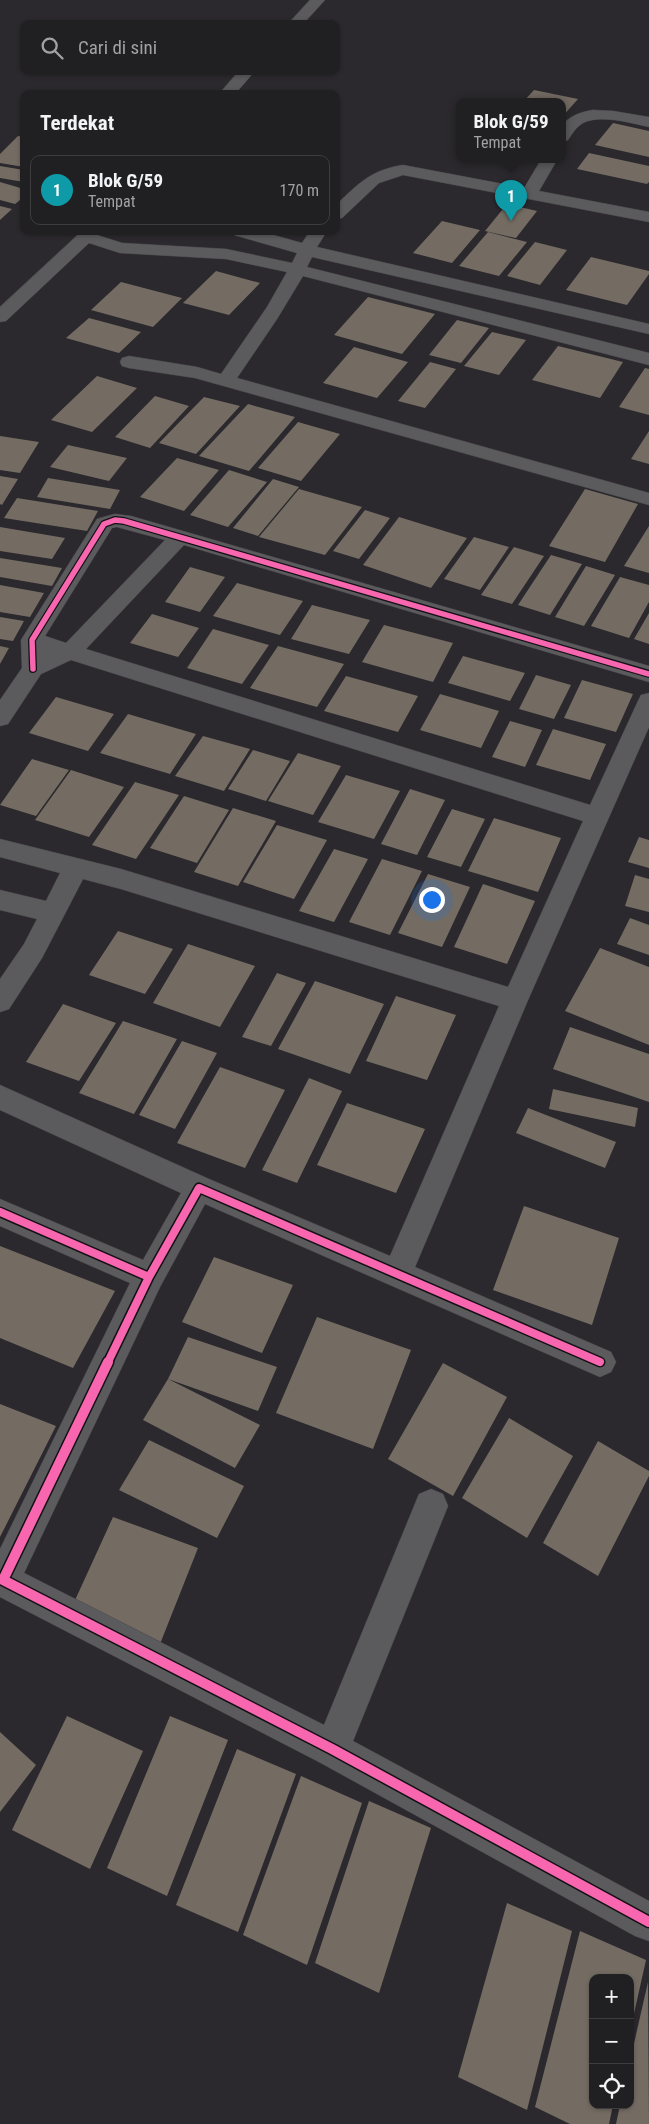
<!DOCTYPE html>
<html lang="id">
<meta charset="utf-8">
<style>
:root{--surface:#201f22;--page:#28272a;--text:#f1f3f6;--muted:#a2a2a5;--line:#3d3d40;--accent:#2563eb}
body{margin:0;font-family:"Roboto Condensed",sans-serif;background:var(--page);color:var(--text)}
.controls{position:absolute;right:15px;bottom:15px;display:grid;overflow:hidden;border-radius:10px;box-shadow:0 1px 4px #0004}
.controls button{width:45px;height:45px;display:grid;place-items:center;padding:0;border:0;border-bottom:1px solid var(--line);background:var(--surface);color:var(--text);font:25px sans-serif}
.you{position:absolute;left:431px;top:899px;width:18px;height:18px;margin:-12px;border:4px solid #fff;border-radius:50%;background:#1a73e8;box-shadow:0 0 0 8px #1a73e833}
.badge{display:grid;place-items:center;width:32px;height:32px;border-radius:50%;background:var(--accent);color:#fff;font-size:16px;font-weight:700}
.pin{position:absolute;translate:-50% -41px;filter:drop-shadow(0 1px 2px #0008)}
.pin::after{content:'';position:absolute;top:26px;width:18px;height:15px;background:inherit;clip-path:polygon(0 0,100% 0,50% 100%)}
.popup{position:absolute;left:456px;top:98px;width:110px;height:65px;box-sizing:border-box;display:grid;place-content:center;border-radius:10px;background:var(--surface);filter:drop-shadow(0 1px 4px #0005);font-size:16px;white-space:nowrap;color:var(--muted)}
.popup b{font-size:19px;color:var(--text)}
.popup::after{content:'';position:absolute;left:50%;top:100%;margin-left:-10px;border:10px solid transparent;border-top-color:var(--surface)}
.list{margin:0;padding:0;list-style:none}
h2{display:flex;justify-content:space-between;align-items:center;height:65px;margin:0;padding:0 20px;font-size:21px}
h2 small{font-size:16px;font-weight:400;color:var(--muted)}
.list li{display:grid;grid-template-columns:32px 1fr auto;gap:15px;align-items:center;box-sizing:border-box;height:70px;margin:0 10px 10px;padding:0 10px;border:1px solid var(--line);border-radius:10px}
.list b{display:block;font-size:19px;white-space:nowrap}
.list p{margin:0;font-size:16px;white-space:nowrap;color:var(--muted)}
.list em{font-size:16px;font-style:normal;color:var(--muted)}
.icon{flex:none;width:28px;height:28px;fill:none;stroke:currentColor;stroke-width:2;stroke-linecap:round;stroke-linejoin:round}
.map{position:relative;flex:none;width:649px;height:2124px;overflow:hidden}
.search{position:absolute;background:var(--surface);box-shadow:0 1px 4px #0004;left:20px;top:20px;width:320px;height:55px;display:flex;align-items:center;gap:12px;box-sizing:border-box;padding:0 18px;border-radius:10px;color:var(--muted);font-size:19px}
.panel{position:absolute;background:var(--surface);box-shadow:0 1px 4px #0004;left:20px;top:90px;width:320px;height:145px;border-radius:10px}
.map>svg:first-child{display:block}
.building{fill:#746c63}
.lines{fill:none;stroke-linecap:round;stroke-linejoin:round}
.minor-casing{stroke:#474549;stroke-width:1}
.minor{fill:#5b5a5d;fill-rule:evenodd}
.cycleway-far2-casing{stroke:#131114;stroke-width:8}
.cycleway-far1-casing{stroke:#131114;stroke-width:11}
.cycleway-casing{stroke:#131114;stroke-width:13}
.cycleway-far2{stroke:#f766af;stroke-width:5.5}
.cycleway-far1{stroke:#f766af;stroke-width:8}
.cycleway{stroke:#f766af;stroke-width:10}
</style>
<div class="map">
<svg width="649" height="2124" viewBox="0 0 649 2124">
<rect width="100%" height="100%" fill="#2b292d"/>
<!-- building -->
<path class="building" d="M534,90L578,99L562,117V102H523Z
M613,123L649,131V157L595,145Z
M18,136L24,137V167L0,163V154Z
M589,153L649,166V182L647,184L577,169Z
M0,166L24,170V182L0,178Z
M0,182L24,189V197L15,204L0,200Z
M507,204L537,211L516,238L485,231Z
M0,206L12,209L0,220Z
M442,221L480,230L452,263L413,253Z
M488,232L527,242L499,276L459,266Z
M535,242L567,250L540,285L507,276Z
M591,257L649,271V274L627,305L566,290Z
M216,271L260,283L229,315L183,303Z
M121,282L182,298L153,327L91,310Z
M368,297L435,314L402,354L334,335Z
M89,318L141,332L119,353L66,338Z
M457,320L489,328L461,363L429,355Z
M492,332L526,340L499,375L464,366Z
M558,346L623,362L600,398L532,380Z
M354,347L408,362L377,398L323,383Z
M430,362L456,369L425,408L398,401Z
M645,368L649,369V415L619,407Z
M97,376L137,388L92,432L51,420Z
M155,396L189,406L150,448L115,437Z
M204,397L240,406L196,454L159,443Z
M248,404L295,417L249,471L199,456Z
M298,422L340,434L301,481L258,468Z
M649,431V464L631,459Z
M0,436L39,442L20,473L0,470Z
M68,445L127,458L109,481L50,467Z
M177,458L219,470L184,511L140,497Z
M229,470L267,482L228,527L190,515Z
M0,476L18,479L2,505L0,504Z
M48,478L120,490L110,509L37,497Z
M273,479L299,487L258,536L233,528Z
M299,489L362,507L325,555L259,537Z
M585,489L638,504L605,562L549,546Z
M17,498L98,511L87,531L4,518Z
M365,510L390,518L359,559L333,551Z
M399,517L467,538L431,588L363,565Z
M649,526V573L624,566Z
M0,527L65,538L52,559L0,551Z
M474,537L509,547L480,590L444,579Z
M514,547L544,556L512,604L481,595Z
M551,555L582,564L550,615L518,605Z
M0,558L62,568L52,586L0,577Z
M586,566L615,575L584,626L555,617Z
M190,567L225,577L200,612L165,602Z
M620,577L649,585V602L629,638L591,626Z
M237,583L303,601L280,635L213,616Z
M0,585L44,593L30,617L0,612Z
M312,605L370,620L349,654L291,639Z
M649,613V644L634,639Z
M152,614L199,628L178,657L130,643Z
M0,617L24,621L13,641L0,639Z
M384,625L453,643L433,682L362,662Z
M213,629L269,645L242,684L187,668Z
M0,646L9,648L0,664Z
M278,646L344,664L317,707L250,688Z
M463,656L525,673L510,701L448,683Z
M536,675L571,685L554,719L519,709Z
M346,676L418,696L398,732L324,711Z
M582,680L633,694L616,732L564,718Z
M440,694L499,711L481,748L420,730Z
M56,697L114,714L88,751L29,733Z
M128,714L196,734L170,774L100,753Z
M510,721L542,730L525,767L492,757Z
M553,729L606,744L590,780L536,765Z
M203,736L250,749L224,791L175,776Z
M253,750L290,761L266,801L228,789Z
M298,753L341,766L313,815L268,801Z
M32,759L69,770L36,816L0,805Z
M71,770L124,787L89,837L35,820Z
M346,775L400,791L374,839L318,822Z
M135,782L179,795L136,859L92,845Z
M410,789L445,800L417,855L381,844Z
M184,796L229,810L197,863L150,848Z
M233,808L276,821L238,886L194,872Z
M452,809L485,819L461,867L427,857Z
M494,818L561,838L538,892L468,871Z
M277,825L327,840L294,899L243,882Z
M639,837L649,840V868L628,862Z
M334,849L368,859L334,922L299,911Z
M382,859L422,871L390,935L349,922Z
M428,874L470,887L442,947L398,933Z
M635,875L649,879V912L625,906Z
M483,884L535,901L507,964L454,947Z
M630,918L649,925V955L617,944Z
M118,931L173,949L145,994L89,975Z
M188,944L255,966L220,1027L153,1003Z
M600,948L649,967V1045L565,1011Z
M277,973L306,983L271,1046L242,1037Z
M315,981L384,1004L350,1074L278,1049Z
M396,996L456,1015L427,1080L366,1061Z
M63,1004L116,1023L79,1081L26,1062Z
M123,1021L177,1039L134,1114L79,1093Z
M570,1027L649,1054V1102L553,1069Z
M182,1041L217,1053L175,1129L139,1115Z
M220,1067L285,1090L245,1168L177,1143Z
M309,1078L342,1091L297,1183L262,1170Z
M553,1089L638,1108L635,1127L549,1109Z
M347,1103L425,1129L396,1193L317,1165Z
M528,1108L616,1142L605,1168L516,1133Z
M524,1206L619,1238L592,1325L493,1290Z
M0,1246L115,1291L73,1368L0,1338Z
M214,1257L293,1285L262,1353L182,1322Z
M317,1317L411,1350L373,1449L276,1413Z
M188,1337L277,1367L258,1411L168,1379Z
M443,1363L507,1397L453,1496L388,1459Z
M168,1379L260,1425L235,1468L143,1420Z
M0,1404L56,1426L0,1537Z
M509,1418L573,1456L527,1538L462,1498Z
M149,1440L244,1486L217,1538L119,1490Z
M598,1441L649,1471V1476L598,1576L543,1543Z
M113,1517L198,1548L160,1644L71,1609Z
M67,1716L143,1751L90,1869L12,1830Z
M170,1716L228,1740L167,1896L107,1868Z
M0,1732L36,1765L0,1812Z
M237,1749L296,1774L238,1932L176,1905Z
M301,1776L362,1803L307,1965L243,1935Z
M369,1801L431,1828L379,1993L315,1963Z
M507,1903L572,1931L527,2110L458,2077Z
M580,1931L646,1960L631,2027L630,1978H593V2105H613L609,2124H570L535,2107Z
M648,1982L649,2124H616L620,2105H630V2061Z"/>
<g class="lines">
<defs>
<path id="minor" d="M310,0H325L303,24H288Z
M239,71H255L235,94H219Z
M593,110L613,111L649,117V127C632,123 599,114 583,123C576,127 572,134 568,140L562,142V125C571,115 581,112 593,110Z
M541,160H557L539,191L649,212V222L403,175L379,183L342,218L336,219V205C359,183 371,170 403,165L524,188Z
M82,231H100L97,235L122,243L226,249L292,263L297,253L234,235L232,231H259L302,243L310,231H327L317,247L649,324V334L312,257L307,267L649,353V365L303,276L277,319L237,378L649,493V505L195,378L129,368L122,366L120,362L122,358L129,356L197,367L221,374L267,307L287,272L226,259L120,253L89,243L6,321L0,322V307Z
M115,514L131,516L649,666V682L184,545L86,649L590,805L638,701L641,695L649,693V727L528,1000L415,1267L611,1352L616,1362L611,1372L600,1377L205,1204L160,1287L24,1573L324,1725L419,1494L431,1489L443,1494L448,1506L353,1741L649,1901V1941L635,1936L319,1762L0,1597V1549L130,1283L0,1226V1199L143,1260L181,1193L0,1110V1085L209,1179L390,1256L499,1006L121,889L83,879L42,958L9,1009L0,1012V979L24,944L37,919L0,910V890L46,901L60,873L0,857V839L121,869L508,987L583,821L71,660L41,674L8,724L0,726V700L22,668L21,640L97,519ZM117,527L165,540L66,643L45,636L112,528Z"/>
</defs>
<!-- minor casing -->
<use href="#minor" class="minor-casing"/>
<!-- minor -->
<use href="#minor" class="minor"/>
<defs>
<path id="cycleway-far2" d="M33,669L32,640L104,524L115,520L124,521L649,674"/>
<path id="cycleway-far1" d="M0,1212L149,1277L199,1188L600,1362
M107,1364L149,1277"/>
<path id="cycleway" d="M108,1362L3,1580L332,1749L649,1922"/>
</defs>
<!-- cycleway-far2 casing -->
<use href="#cycleway-far2" class="cycleway-far2-casing"/>
<!-- cycleway-far1 casing -->
<use href="#cycleway-far1" class="cycleway-far1-casing"/>
<!-- cycleway casing -->
<use href="#cycleway" class="cycleway-casing"/>
<!-- cycleway-far2 -->
<use href="#cycleway-far2" class="cycleway-far2"/>
<!-- cycleway-far1 -->
<use href="#cycleway-far1" class="cycleway-far1"/>
<!-- cycleway -->
<use href="#cycleway" class="cycleway"/>
</g>
</svg>
<div class="controls">
<button>+</button>
<button>−</button>
<button><svg class="icon" aria-label="locate" viewBox="0 0 24 24"><circle cx="12" cy="12" r="6"/><path d="M12 2v4M12 18v4M2 12h4M18 12h4"/></svg></button>
</div>
<div class="you"></div>
<div class="pin badge" style="left:511px;top:221px;background:#0f9aa8">1</div>
<div class="popup"><b>Blok G/59</b>Tempat</div>
<div class="search"><svg class="icon" aria-label="search" viewBox="0 0 24 24"><circle cx="10" cy="10" r="6"/><path d="M15 15l6 6"/></svg>Cari di sini</div>
<section class="panel">
<h2>Terdekat<small></small></h2>
<ul class="list">
<li><span class="badge" style="background:#0f9aa8">1</span><div><b>Blok G/59</b><p>Tempat</p></div><em>170 m</em></li>
</ul>
</section>
</div>
